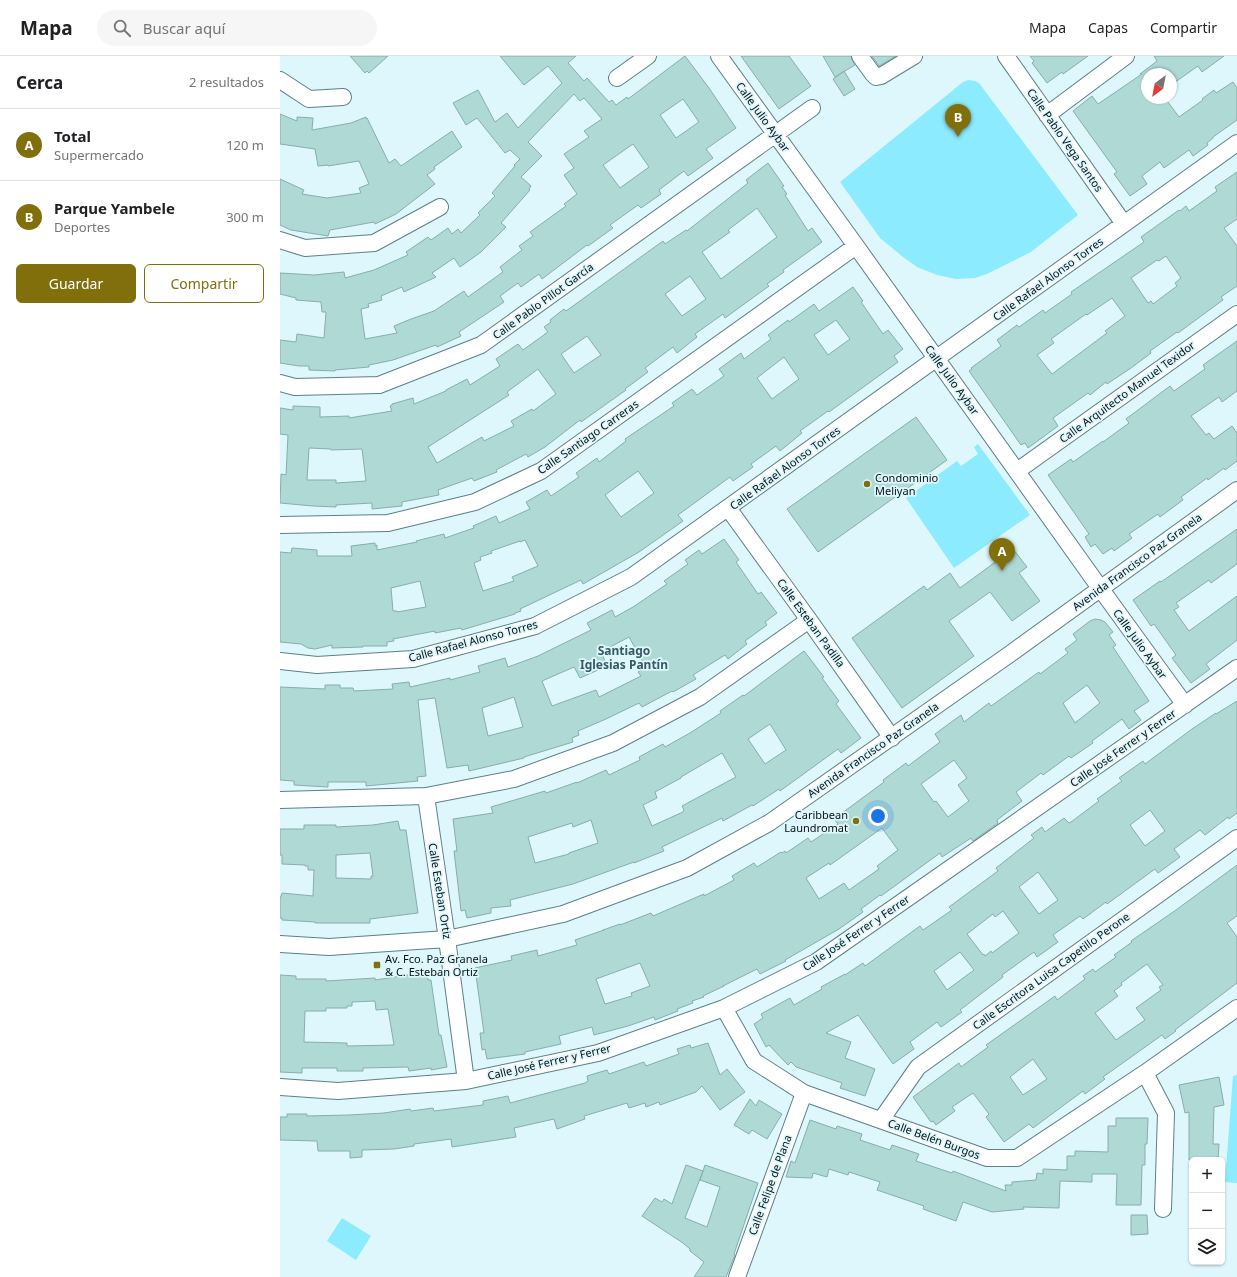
<!DOCTYPE html>
<html lang="es">
<meta charset="utf-8">
<style>
:root{--surface:#fff;--page:#f6f6f6;--text:#202124;--muted:#757577;--line:#e0e0e0;--accent:#816f0c}
body{margin:0;font-family:"Noto Sans",sans-serif;background:var(--page);color:var(--text)}
.controls{position:absolute;right:12px;bottom:12px;display:grid;overflow:hidden;border-radius:6px;box-shadow:0 1px 3px #0004}
.controls button{width:36px;height:36px;display:grid;place-items:center;padding:0;border:0;border-bottom:1px solid var(--line);background:var(--surface);color:var(--text);font:20px sans-serif}
.compass{position:absolute;left:861px;top:12px;width:36px;height:36px;border-radius:50%;background:var(--surface);box-shadow:0 1px 3px #0004;rotate:212deg}
.you{position:absolute;left:598px;top:760px;width:14px;height:14px;margin:-10px;border:3px solid #fff;border-radius:50%;background:#1a73e8;box-shadow:0 0 0 6px #1a73e833}
.badge{display:grid;place-items:center;width:26px;height:26px;border-radius:50%;background:var(--accent);color:#fff;font-size:13px;font-weight:700}
.pin{position:absolute;translate:-50% -33px;filter:drop-shadow(0 1px 2px #0008)}
.pin::after{content:'';position:absolute;top:21px;width:14px;height:12px;background:inherit;clip-path:polygon(0 0,100% 0,50% 100%)}
.list{margin:0;padding:0;list-style:none}
h2{display:flex;justify-content:space-between;align-items:center;height:52px;margin:0;padding:0 16px;font-size:17px}
h2 small{font-size:13px;font-weight:400;color:var(--muted)}
.list li{display:grid;grid-template-columns:26px 1fr auto;gap:12px;align-items:center;box-sizing:border-box;height:72px;padding:0 16px;border-top:1px solid var(--line)}
.list b{display:block;font-size:15px;white-space:nowrap}
.list p{margin:0;font-size:13px;white-space:nowrap;color:var(--muted)}
.list em{font-size:13px;font-style:normal;color:var(--muted)}
.actions{display:flex;gap:8px;padding:12px 16px}
.actions a{flex:1;padding:9px 0;border:1px solid var(--accent);border-radius:6px;text-align:center;font-size:14px;color:var(--accent)}
.actions .main{background:var(--accent);color:#fff}
.icon{flex:none;width:22px;height:22px;fill:none;stroke:currentColor;stroke-width:2;stroke-linecap:round;stroke-linejoin:round}
.map{position:relative;flex:none;width:957px;height:1221px;overflow:hidden}
header{display:flex;align-items:center;gap:24px;box-sizing:border-box;height:56px;padding:0 20px;background:var(--surface);border-bottom:1px solid var(--line)}
header strong{font-size:19px}
nav{display:flex;gap:22px;margin-inline-start:auto;font-size:14px}
.search{width:280px;height:36px;background:var(--page);display:flex;align-items:center;gap:10px;box-sizing:border-box;padding:0 14px;border-radius:22px;color:var(--muted);font-size:15px}
main{display:flex}
aside{flex:1;background:var(--surface)}
.map>svg:first-child{display:block}
.green{fill:#8cebff}
.building{fill:#afd9d5;stroke:#86aeaa;fill-rule:evenodd}
.lines{fill:none;stroke-linecap:round;stroke-linejoin:round}
.minor-casing{stroke:#5a8088;stroke-width:18}
.minor{stroke:#fff;stroke-width:16}
.poi-dot{fill:#816f0c;stroke:#def7fc;stroke-width:1.5}
.labels{text-anchor:middle;stroke-width:3.5;stroke-linejoin:round;paint-order:stroke}
.street-label{font-size:11px;fill:#041114;stroke:#def7fc}
.poi-label{font-size:11px;fill:#041114;stroke:#def7fc;text-anchor:start}
.neighbourhood-label{font-size:12px;font-weight:bold;fill:#355a61;stroke:#def7fc}
</style>
<header>
<strong>Mapa</strong>
<div class="search"><svg class="icon" aria-label="search" viewBox="0 0 24 24"><circle cx="10" cy="10" r="6"/><path d="M15 15l6 6"/></svg>Buscar aquí</div>
<nav><a>Mapa</a><a>Capas</a><a>Compartir</a></nav>
</header>
<main>
<aside>
<h2>Cerca<small>2 resultados</small></h2>
<ul class="list">
<li><span class="badge">A</span><div><b>Total</b><p>Supermercado</p></div><em>120 m</em></li>
<li><span class="badge">B</span><div><b>Parque Yambele</b><p>Deportes</p></div><em>300 m</em></li>
</ul>
<div class="actions"><a class="main">Guardar</a><a>Compartir</a></div>
</aside>
<div class="map">
<svg width="957" height="1221" viewBox="0 0 957 1221">
<rect width="100%" height="100%" fill="#def7fc"/>
<!-- green -->
<path class="green" d="M688,24L695,25L699,27L798,159L751,196L707,218L695,222L676,223L657,219L637,211L623,201L600,182L560,126L683,26Z
M698,388L750,459L674,512L626,442L677,405L681,410L698,398L694,391Z
M957,1019V1127L945,1126L953,1020Z
M62,1162L91,1180L76,1204L47,1185Z"/>
<!-- building -->
<path class="building" d="M70,0H108L89,17L87,15L85,17Z
M220,0H296L288,7L304,25L307,22L329,46L332,44L336,49L347,41L348,43L405,0L429,32L456,72L426,93L433,102L408,120L404,115L379,134L381,138L361,152L358,149L330,169L333,172L308,190L307,189L262,223L259,218L241,231L238,227L220,240L224,246L179,276L181,280L157,291L156,289L113,304L89,309V311L55,314V315L29,314V310H19L0,307V284L16,286L17,278L44,282L46,256H42L41,246L16,244V242L0,238V217L34,219L64,216L65,222L94,214L128,199L126,196L148,181L151,184L168,172L172,178L178,173L181,177L200,159L198,157L215,140L212,137L235,110L234,109L240,103L230,94L225,97L197,62L186,69L173,47L198,34L215,66L227,57L238,72L282,27L268,10L244,29ZM294,38L300,45L304,42L322,63L304,75L309,81L284,98L294,112L284,119L297,138L284,148L286,150L250,176L253,180L239,190L242,194L220,211L223,216L188,241L184,235L154,255L131,263L114,270L117,277L85,283L81,253L89,251L88,248L102,244L101,240L122,231L124,236L156,221L152,217L174,202L180,211L201,196L226,171L221,167L250,134L249,133L251,130L241,121L262,100L248,86ZM403,43L419,66L396,82L380,59ZM353,88L369,111L340,132L323,109Z
M461,0H509L531,30L499,53Z
M543,0H571L575,9L555,21Z
M592,0H616L599,10Z
M750,0H808L783,18L782,16L767,27L752,7L754,5Z
M874,0H944L922,16L918,10L891,29V18H867V42H885L899,61L923,44L922,43L934,34L936,37L953,26L957,32V64L933,81V82L927,87L928,89L913,100L909,94L884,112L880,106L862,120L867,128L850,140L834,118L837,116L793,55L812,40L818,48L862,18H860L877,5Z
M564,15L575,33L564,40L553,23Z
M0,58L17,65V61L33,62L32,74L71,67L86,61V63L87,62L109,107L115,103L121,110L172,75L182,91L154,111L155,113L147,119L155,128L116,158L95,168L94,166L50,174L48,180L11,174L0,169V123L24,134L22,138L47,142L81,137L79,132L89,128L79,105L48,110V109L38,110L35,93L0,88Z
M488,107L504,130L502,131L507,138L505,139L528,175L532,172L542,186L503,214L504,216L487,228L489,230L445,262L443,258L415,278L417,281L397,297L393,291L365,312L368,316L345,333L346,334L301,366L300,364L265,391L248,401L246,398L216,414L217,416L194,425L192,422L158,434L159,439L122,446V450L92,453V447L56,449V451L33,450L0,447L1,418L6,419L8,379L0,378V352L13,354V350L40,351V361L69,360V362L112,355L110,350L112,349V348L133,342L134,348L166,335V334L187,323L190,329L220,310L216,303L238,288L243,294L268,276L264,271L271,266L270,264L284,253L286,255L383,185L385,188L406,174L407,175L468,127L466,124ZM477,152L497,181L441,223L422,196L450,176L448,174ZM410,220L426,243L402,260L385,238ZM307,280L321,299L294,317L281,298ZM258,313L276,338L253,355L252,353L231,365L234,370L204,385L202,381L157,407L148,391L229,339L227,336ZM29,392L51,393V394L82,393L86,425L56,427V424H27Z
M957,116V163L944,172L957,190V230L941,241L943,244L898,277L897,276L870,295L871,297L851,312L827,328L826,326L810,339L808,337L773,362L778,370L748,392L745,387L741,389L708,342L689,315L692,313L691,312L721,290L717,284L737,269L739,271L763,254L765,257L792,238L791,236L864,186L861,181L899,154L900,155L906,150L909,155L937,135L935,131ZM886,200L901,222L895,227L897,230L873,248L871,245L868,247L851,222L877,204L879,205ZM832,242L845,260L825,275L827,277L772,318L757,299L774,287L771,283L806,258L807,259Z
M573,231L583,245L581,246L603,278L608,274L623,293L614,300L618,306L549,356L548,355L520,375L522,377L500,395L496,390L471,408L473,411L453,425L450,421L398,459L403,465L359,496L303,528L301,524L240,553L241,555L235,557V558L182,574L181,572L155,577V575L113,583L114,585L107,586V590H83V591L52,592V589L35,593L28,592L21,588L0,586V496L11,497L12,492L37,494V500H72L71,490L95,487V490L97,489V494L137,486L136,485L164,478L165,482L194,472L193,470L216,460L219,467L250,453L246,446L267,434L271,440L299,421L296,417L317,402L319,406L346,385L345,383L394,350L392,347L412,333L417,339L444,320L439,313L461,297L464,303L491,283L488,279L508,264L509,266L534,248L539,255ZM556,264L570,283L548,299L534,279ZM504,301L519,323L492,343L477,322ZM358,415L374,437L341,461L325,439ZM245,484L258,510L232,521L234,525L203,535L194,507L201,504L200,501L212,497L211,495L240,485V486ZM140,525L146,551L117,556V555H113L111,532Z
M957,285V335L942,346L939,341L911,360L926,379L929,377L934,383L952,370L957,377V405L945,414L944,412L928,424L927,422L901,441L903,444L880,461L878,458L849,478L852,482L834,495L832,492L823,498L815,488L811,491L805,481L809,478L768,419L791,403L793,406L823,385V386L849,367L846,363L890,330L894,335L925,313L923,309Z
M636,361L667,404L538,496L507,453Z
M957,473V508L931,527L929,524L896,547L899,551L894,554L909,575L957,540V584L926,608L930,613L911,627L892,602L896,599L874,568L871,570L853,544L880,525L881,526Z
M444,483L459,504L456,506L478,538L481,536L497,557L485,566L487,569L465,585L467,588L448,603L445,599L413,619L416,623L393,636L392,635L362,651L359,647L326,663L298,675L299,679L292,682L293,686L244,701V702L189,715L188,709L167,712L155,642L138,644L146,720L137,721L138,725L86,730V726H48V731L14,729V725L0,724V631L45,633V629H60V632H73L74,635L113,633L112,628L129,626L130,631L170,622V624L200,616L198,610L225,602L228,611L258,600L311,574L307,567L332,554L335,561L353,551L387,528L384,525L408,508L405,504L419,494L422,498ZM349,581L364,608L361,610L363,613L358,616L361,620L319,641L316,634L272,650L262,625L294,611L300,622L318,614L316,610L325,605L321,596ZM234,641L243,671L208,680L202,652Z
M733,493L747,511L739,517L760,545L732,565L710,536L669,565L694,600L622,652L572,582L644,530L647,534L670,517L680,532Z
M815,563L821,564L825,566L833,576L829,579L836,589L833,591L869,645L854,655L861,664L849,673L842,663L812,685L813,687L791,702L789,700L763,719L761,717L736,736L742,745L717,764L718,767L693,785L691,782L662,801L660,797L601,840L600,839L581,853L583,856L559,873L505,904L506,905L480,918L477,913L443,930H444L423,940L424,941L412,945L413,947L397,953L398,955L375,964L374,961L348,970L314,979L312,971L279,980L281,988L245,996V998L207,1003L205,993L202,994L200,977H204L195,912L232,904L231,900L257,894L258,900L297,889L295,884L324,874H323L340,868V869L371,857L373,860L424,838V840L454,824L452,820L474,807L477,811L501,796L502,797L505,795L506,797L528,782L531,786L558,768L554,763L604,726L603,724L626,707L628,710L660,686L655,678L681,659L684,666L709,647L711,650L759,616L760,618L788,597L785,593L797,584L793,578L810,565ZM807,629L820,647L795,667L783,647ZM674,704L687,722L678,729L689,745L668,761L656,745L654,746L641,728ZM602,772L618,794L597,810L599,813L569,834L564,827L539,843L526,822L549,807L550,809ZM360,907L370,930L351,937L352,940L325,948L316,923Z
M524,595L544,621L542,622L559,645L556,648L581,682L561,697L558,693L500,735L499,733L473,750L472,749L443,765L442,762L382,791L384,795L354,807V806L293,828L230,844L231,850L211,852V857L187,862L185,854L181,855L174,795H177L173,763L213,757L211,751L265,735L266,737L297,726V727L326,714L329,719L360,704L359,701L383,688L385,691L410,677L441,657L440,655L463,639L464,640ZM490,668L506,694L485,708L468,683ZM442,697L456,721L402,750L404,754L403,756L372,770L363,749L377,742L375,736L401,722V721ZM311,764L318,787L289,797V798L255,807L248,781L292,767L293,771Z
M957,645V757L949,763L948,761L925,779L920,774L894,793L900,801L878,817L875,813L827,848L826,846L803,863L800,860L773,879L778,886L757,901L754,896L722,919L723,921L680,954L682,956L661,971L657,966L630,986L634,993L613,1008L578,959L546,977L571,986L565,1002L595,1013L585,1040L560,1032L562,1027L516,1011L511,1006L508,1009L489,989L486,991L474,968L483,962L481,958L510,942L514,949L542,933L541,931L565,918V919L583,907L585,910L640,870L643,874L672,854L669,851L718,815L716,812L754,782L751,779L762,771L765,776L784,762L789,767L791,766L819,745L817,743L842,725L839,722L863,705L865,708L912,673L936,657V658ZM870,754L885,775L865,790L850,769ZM758,816L778,844L759,858L739,831ZM723,855L739,877L712,897L711,895L705,900L704,898L703,899L687,878L713,858L715,861ZM680,896L694,914L667,934L654,915Z
M118,765L120,774H126L138,857L90,863V867H35V866L2,864V862H0V843L2,837L33,840L34,814H28V810H25V809L2,808V799H0V773H24V769H56V771L93,769ZM90,797L93,820H91V823L56,822V799Z
M957,809V860L947,867L957,881V927L895,974L896,975L885,983L882,979L823,1021L825,1023L805,1038L803,1035L753,1072L749,1068L724,1086L706,1061L709,1058L693,1037L672,1051L675,1055L656,1069L653,1065L651,1066L633,1041L679,1007L681,1011L708,991L706,989L775,940L777,944L805,923L803,920L813,913L815,916L836,901L834,899L852,886L851,885L896,854ZM867,908L883,929L879,931L881,934L856,952L865,964L836,984L815,957L838,940L834,935L842,929L841,927ZM753,1003L767,1023L743,1039L730,1021Z
M147,916L148,924H151L159,979H161L167,1011L151,1014V1012L129,1015L128,1011L83,1012V1015H57V1012H22V1017L0,1016V919L16,920V923H46V925L95,922V924ZM95,945L96,954L108,953L114,989L67,990V987L24,986L25,955H46V952H67V950H72V946Z
M428,987L440,1019L447,1013L465,1036L440,1054L422,1030L416,1036L380,1049L379,1046L366,1051L365,1047L349,1052L347,1047L304,1060L305,1063L277,1073L274,1063L234,1072L236,1081L172,1091L171,1083L134,1088V1090L114,1093L82,1094V1101L70,1102V1095H38L37,1085L0,1084V1061H7V1058H27V1060L69,1059L104,1057L130,1053L131,1055L153,1052L154,1055L203,1049V1045L228,1040L230,1047L305,1027L308,1025L307,1020L327,1014L329,1018L364,1006L366,1010L399,998L397,993L410,989L411,992Z
M939,1021L944,1049L934,1051L933,1088H939L938,1104H909V1056L905,1057L899,1029Z
M470,1043L476,1050L479,1044L502,1058L487,1083L472,1074L469,1078L454,1069Z
M836,1062H868L867,1088H865V1109H862L861,1149H836L837,1118H812V1126L780,1125L779,1152L743,1151L744,1153L712,1156L683,1146L676,1165L643,1153L644,1150L597,1134L600,1126L569,1116L568,1119L549,1113L547,1121L533,1117L532,1122L506,1121L511,1105L515,1107L530,1064L556,1073L557,1070L582,1078L580,1084L610,1094L612,1089L639,1098L636,1105L672,1117L673,1115L726,1135L725,1129H732V1126L756,1124L757,1117L763,1118V1113L787,1114V1100H795V1095L828,1096V1070H836Z
M406,1109L423,1115L405,1162L427,1171L440,1131L420,1124L425,1109L478,1127L454,1198L455,1199L446,1221H414L424,1206L410,1195V1193L403,1187L362,1160L375,1142L382,1146L384,1143L392,1148Z
M851,1159H867L868,1178L851,1179Z"/>
<g class="lines">
<defs>
<path id="minor" d="M439,0L576,190L820,532L905,649
M580,0L593,18L596,21L601,20L634,0
M726,0L844,168
M337,22L368,0
M0,24L29,43L63,41
M767,59L846,0
M0,184L25,192L94,187L160,151
M0,327L15,331L99,329L201,289L532,52
M737,415L957,258
M448,452L529,564L612,682
M0,469L108,467L195,446L261,415L576,190
M0,605L37,609L133,603L255,570L351,521L957,87
M146,740L167,883L186,1025
M0,744L146,740L234,723L333,687L420,641L529,564
M0,888L49,891L167,883L283,858L407,812L489,767L730,598L957,434
M444,952L474,1005L524,1037L707,1102H737L865,1017L957,952
M865,1017L886,1057L883,1153
M0,1031L58,1035L186,1025L318,997L444,952L536,906L957,612
M601,1064L638,1011L957,782
M457,1221L524,1037"/>
</defs>
<!-- minor casing -->
<use href="#minor" class="minor-casing"/>
<!-- minor -->
<use href="#minor" class="minor"/>
</g>
<!-- markers -->
<g class="poi-dot">
<circle cx="587" cy="428" r="4"/>
<circle cx="576" cy="765" r="4"/>
<rect x="93" y="905" width="8" height="8" rx="2"/>
</g>
<g class="labels">
<!-- street labels -->
<g class="street-label">
<text transform="translate(483 61) rotate(54)" y="4">Calle Julio Aybar</text>
<text transform="translate(785 84) rotate(55)" y="4">Calle Pablo Vega Santos</text>
<text transform="translate(768 223) rotate(-36)" y="4">Calle Rafael Alonso Torres</text>
<text transform="translate(263 245) rotate(-36)" y="4">Calle Pablo Pillot García</text>
<text transform="translate(672 324) rotate(54)" y="4">Calle Julio Aybar</text>
<text transform="translate(847 336) rotate(-36)" y="4">Calle Arquitecto Manuel Texidor</text>
<text transform="translate(308 381) rotate(-35)" y="4">Calle Santiago Carreras</text>
<text transform="translate(505 412) rotate(-36)" y="4">Calle Rafael Alonso Torres</text>
<text transform="translate(857 506) rotate(-36)" y="4">Avenida Francisco Paz Granela</text>
<text transform="translate(531 567) rotate(54)" y="4">Calle Esteban Padilla</text>
<text transform="translate(193 585) rotate(-15)" y="4">Calle Rafael Alonso Torres</text>
<text transform="translate(860 588) rotate(54)" y="4">Calle Julio Aybar</text>
<text transform="translate(843 692) rotate(-35)" y="4">Calle José Ferrer y Ferrer</text>
<text transform="translate(593 694) rotate(-35)" y="4">Avenida Francisco Paz Granela</text>
<text transform="translate(160 835) rotate(81)" y="4">Calle Esteban Ortiz</text>
<text transform="translate(576 877) rotate(-34)" y="4">Calle José Ferrer y Ferrer</text>
<text transform="translate(771 915) rotate(-36)" y="4">Calle Escritora Luisa Capetillo Perone</text>
<text transform="translate(269 1006) rotate(-13)" y="4">Calle José Ferrer y Ferrer</text>
<text transform="translate(654 1083) rotate(20)" y="4">Calle Belén Burgos</text>
<text transform="translate(490 1129) rotate(-70)" y="4">Calle Felipe de Plana</text>
</g>
<!-- poi labels -->
<g class="poi-label">
<text x="595" y="426">Condominio<tspan x="595" dy="13">Meliyan</tspan></text>
<text x="568" y="763" text-anchor="end">Caribbean<tspan x="568" dy="13">Laundromat</tspan></text>
<text x="105" y="907">Av. Fco. Paz Granela<tspan x="105" dy="13">&amp; C. Esteban Ortiz</tspan></text>
</g>
<!-- neighbourhood labels -->
<g class="neighbourhood-label">
<text x="344" y="599">Santiago<tspan x="344" dy="14">Iglesias Pantín</tspan></text>
</g>
</g>
</svg>
<div class="controls">
<button>+</button>
<button>−</button>
<button><svg class="icon" aria-label="layers" viewBox="0 0 24 24"><path d="M12 4l9 5-9 5-9-5zM3 14l9 5 9-5"/></svg></button>
</div>
<svg class="compass" viewBox="-18 -18 36 36"><path d="M0-13l5 13h-10z" fill="#e53935"/><path d="M0 13l5-13h-10z" fill="#757577"/></svg>
<div class="you"></div>
<div class="pin badge" style="left:722px;top:515px">A</div>
<div class="pin badge" style="left:678px;top:81px">B</div>
</div>
</main>
